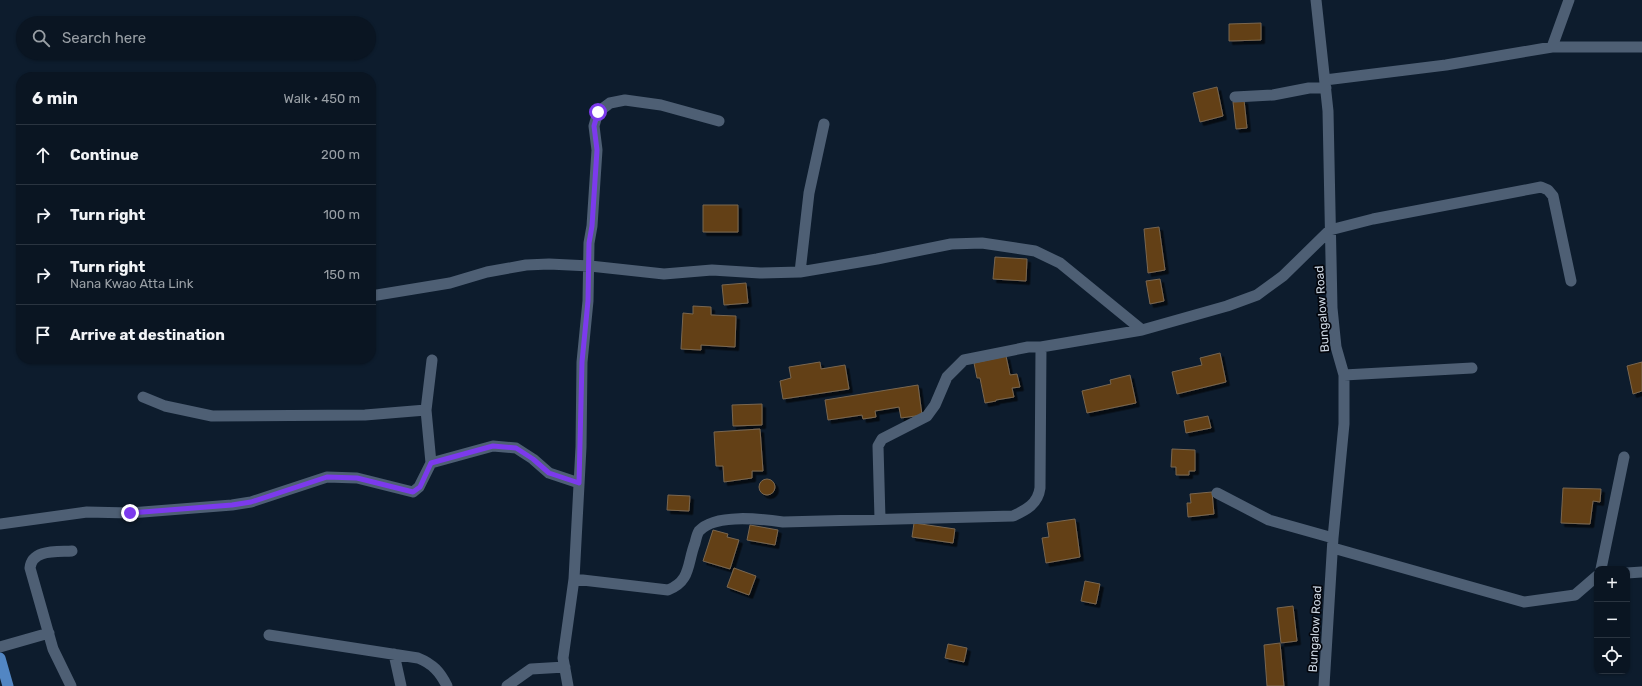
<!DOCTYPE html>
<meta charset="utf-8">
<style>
:root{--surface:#0a1522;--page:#131e2a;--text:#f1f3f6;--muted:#999fa5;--line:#2a3440}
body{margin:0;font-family:Rubik,sans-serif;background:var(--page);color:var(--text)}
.controls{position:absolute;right:12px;bottom:12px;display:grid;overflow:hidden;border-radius:8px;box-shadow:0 1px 3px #0004}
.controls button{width:36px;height:36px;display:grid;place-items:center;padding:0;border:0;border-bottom:1px solid var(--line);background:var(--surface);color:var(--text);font:20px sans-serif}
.stop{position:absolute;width:12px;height:12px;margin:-9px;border:3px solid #7c3aed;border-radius:50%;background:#fff}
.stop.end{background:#7c3aed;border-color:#fff;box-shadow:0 1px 4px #0008}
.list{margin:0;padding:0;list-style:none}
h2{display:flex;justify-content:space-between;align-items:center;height:52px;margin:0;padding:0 16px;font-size:17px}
h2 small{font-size:13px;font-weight:400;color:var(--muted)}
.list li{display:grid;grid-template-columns:26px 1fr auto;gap:12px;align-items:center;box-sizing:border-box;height:60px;padding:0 16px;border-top:1px solid var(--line)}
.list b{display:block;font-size:15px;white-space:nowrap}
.list p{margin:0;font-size:13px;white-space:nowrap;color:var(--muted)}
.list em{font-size:13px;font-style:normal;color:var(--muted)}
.icon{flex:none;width:22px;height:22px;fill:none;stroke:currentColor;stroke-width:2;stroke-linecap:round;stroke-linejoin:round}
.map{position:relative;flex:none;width:1642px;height:686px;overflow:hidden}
.search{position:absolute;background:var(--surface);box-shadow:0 1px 3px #0004;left:16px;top:16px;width:360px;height:44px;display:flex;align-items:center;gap:10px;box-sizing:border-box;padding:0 14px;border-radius:22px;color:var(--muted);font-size:15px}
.panel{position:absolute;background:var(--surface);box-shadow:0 1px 3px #0004;left:16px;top:72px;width:360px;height:292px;border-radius:16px}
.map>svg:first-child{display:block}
.building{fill:#634112;stroke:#796651;filter:url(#shadow)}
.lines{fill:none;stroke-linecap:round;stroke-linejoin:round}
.minor{stroke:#4e5f74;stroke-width:11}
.primary{stroke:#5286c3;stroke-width:11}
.route{stroke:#7c3aed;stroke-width:5}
.labels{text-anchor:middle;stroke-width:3.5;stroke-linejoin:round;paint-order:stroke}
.street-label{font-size:12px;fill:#cbd5e1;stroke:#03060d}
</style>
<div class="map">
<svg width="1642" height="686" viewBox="0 0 1642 686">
<defs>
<filter id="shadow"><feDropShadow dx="3.5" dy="3.5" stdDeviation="0" flood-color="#0009"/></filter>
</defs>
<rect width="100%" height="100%" fill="#0d1c2d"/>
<!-- building -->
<path class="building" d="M1261,23V40L1229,41V24Z
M1217,87L1223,116L1200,122L1193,93Z
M1244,100L1247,128L1236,129L1233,102Z
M703,205H738V232H703Z
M1159,227L1165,270L1148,273L1144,229Z
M995,257L1027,259L1026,281L993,279Z
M1160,279L1164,301L1150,304L1146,281Z
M746,283L748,303L724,305L722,285Z
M693,306L711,307V315L736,316L735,347L701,345V350L681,349L683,313L693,314Z
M1220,353L1226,382L1177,394L1172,372L1202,365L1200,358Z
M1006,356L1010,375L1017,374L1020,387L1012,388L1014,397L996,400V401L985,403L980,378H977L974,363Z
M820,362L821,369L845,365L849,389L783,399L780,381L791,378L789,367Z
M1642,362V391L1633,394L1627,366Z
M1130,375L1136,403L1087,413L1082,391L1111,384L1110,380Z
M918,385L922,415L901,418L899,407L875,411L876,417L863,419L862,415L828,420L825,400Z
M762,404V425L733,426L732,405Z
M1208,416L1211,428L1186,433L1184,421Z
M760,429L763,471H752V478L724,482L723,466H716L714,432Z
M1172,449L1195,450V471H1189V475H1176V467H1171Z
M759 487a8 8 0 1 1 16 0a8 8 0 1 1-16 0Z
M1563,488L1601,489L1600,502L1593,501L1590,524L1561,523Z
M1212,492L1214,514L1188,517L1187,503H1191L1190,494Z
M668,495L690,496L689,511L667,510Z
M1075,519L1080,557L1046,563L1042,538L1049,537L1047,523Z
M914,523L955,529L953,543L912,537Z
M750,525L778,530L775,545L747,540Z
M713,530L728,534L727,537L739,540L730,569L703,561Z
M734,568L756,576L749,595L727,587Z
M1085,581L1100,584L1096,604L1081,601Z
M1293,606L1297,641L1281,643L1277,608Z
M1280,643L1284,686H1267L1264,645Z
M948,644L967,648L964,662L945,658Z"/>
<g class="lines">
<!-- minor -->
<path class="minor" d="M1316,0L1328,111L1332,308L1336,347L1344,375V424L1333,538L1324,686
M1552,47L1569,0
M1325,80L1446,65L1552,47H1642
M1235,97L1273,95L1309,88H1326
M800,272L809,193L824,124
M371,296L450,283L487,272L526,265L549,264L590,266L664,274L712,270L760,273L800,272L877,259L951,244L982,243L1035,251L1060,263L1142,330
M1344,375L1472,368
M426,410L432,360
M431,463L493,446L516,448L533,459L549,473L579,483
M1217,493L1269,520L1333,538
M880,519L878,446L882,439L927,416L935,405L947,377L964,360L1028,347H1041
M0,524L87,512L130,513L232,505L251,502L327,477L357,478L413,492L419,487L431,463L426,410L365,415L212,416L165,406L143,397
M1333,548L1524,602L1575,595L1597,576
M1601,569L1624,457
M1627,573L1642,572
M574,579L668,590C691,581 687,564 695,543C696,539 697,534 699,531C715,513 762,519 783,522L1013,516C1026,510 1038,504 1040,488L1041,347L1142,330L1227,306L1257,295L1283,276L1330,230L1373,219L1541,187L1548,190L1553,196L1571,281
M269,635L418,658C433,664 440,672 447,686
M0,647L49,633
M394,654L401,686
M71,686L53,649L30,568C32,549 57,552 72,551
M507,686L531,669L565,667
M568,686L563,658L574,579L581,447L582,362L588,301L589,243L592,226L597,150L594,126L598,112L610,103L625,100L661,105L719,121"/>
<!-- primary -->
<path class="primary" d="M0,658L8,686"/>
</g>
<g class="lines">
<!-- route -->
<path class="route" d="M130,513L232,505L251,502L327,477L357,478L413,492L420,487L431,463L493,446L516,448L533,459L549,473L579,483L582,362L588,301L589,243L592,226L597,150L594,126L598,112"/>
</g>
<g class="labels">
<!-- street labels -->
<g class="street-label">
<text transform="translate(1322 309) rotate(-94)" y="4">Bungalow Road</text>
<text transform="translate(1315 629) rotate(-87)" y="4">Bungalow Road</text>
</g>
</g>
</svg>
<div class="controls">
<button>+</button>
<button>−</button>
<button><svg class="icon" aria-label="locate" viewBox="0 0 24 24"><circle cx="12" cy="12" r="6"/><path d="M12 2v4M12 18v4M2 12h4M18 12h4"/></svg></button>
</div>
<div class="stop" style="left:598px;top:112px"></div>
<div class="stop end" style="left:130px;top:513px"></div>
<div class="search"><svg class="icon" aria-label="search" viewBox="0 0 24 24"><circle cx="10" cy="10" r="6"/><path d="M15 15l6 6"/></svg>Search here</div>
<section class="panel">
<h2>6 min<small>Walk · 450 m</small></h2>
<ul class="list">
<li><svg class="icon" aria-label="ahead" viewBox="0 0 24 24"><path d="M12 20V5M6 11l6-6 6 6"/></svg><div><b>Continue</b></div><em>200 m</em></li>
<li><svg class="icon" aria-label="right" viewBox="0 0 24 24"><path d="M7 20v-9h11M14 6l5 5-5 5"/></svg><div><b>Turn right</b></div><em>100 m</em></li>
<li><svg class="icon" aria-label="right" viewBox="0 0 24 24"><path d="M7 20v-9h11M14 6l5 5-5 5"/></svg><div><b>Turn right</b><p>Nana Kwao Atta Link</p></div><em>150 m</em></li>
<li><svg class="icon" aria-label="arrive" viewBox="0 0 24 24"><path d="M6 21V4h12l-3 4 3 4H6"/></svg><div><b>Arrive at destination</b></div></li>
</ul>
</section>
</div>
